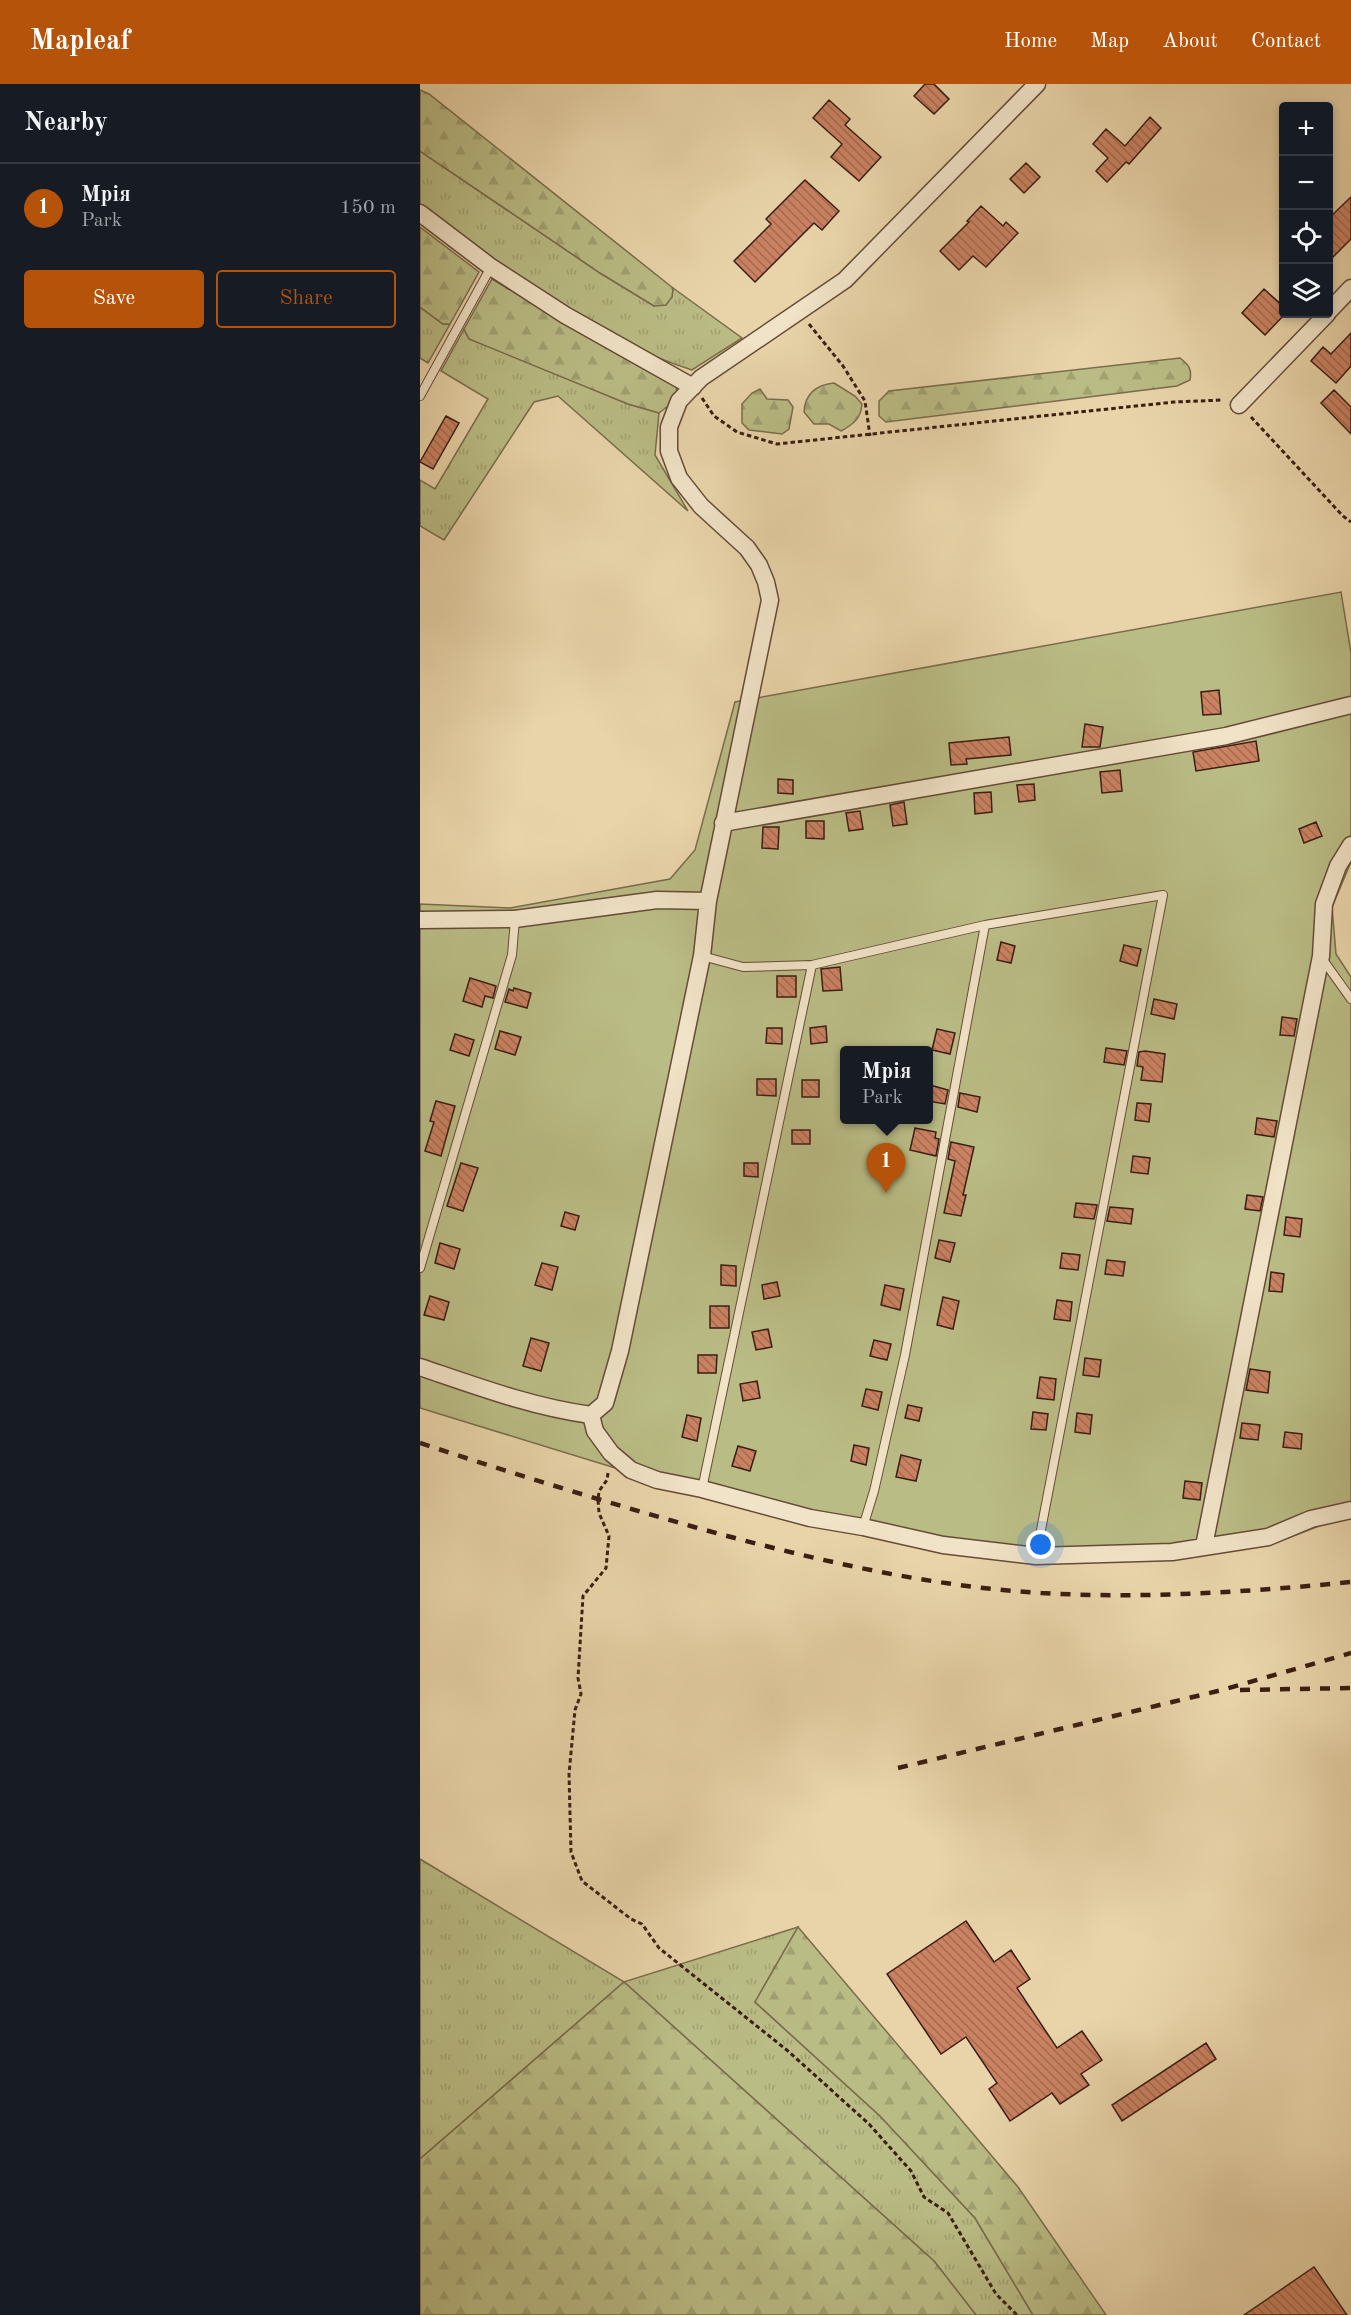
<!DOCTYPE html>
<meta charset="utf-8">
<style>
:root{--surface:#171b24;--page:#20242c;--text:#f1f3f6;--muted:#9ea1a6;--line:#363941;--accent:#b45309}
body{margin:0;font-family:"Old Standard TT",serif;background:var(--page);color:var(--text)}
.controls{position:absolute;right:18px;top:18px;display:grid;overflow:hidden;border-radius:6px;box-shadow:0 3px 9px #0003}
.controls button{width:54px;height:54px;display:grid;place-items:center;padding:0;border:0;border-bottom:2px solid var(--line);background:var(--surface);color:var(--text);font:30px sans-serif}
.you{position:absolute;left:621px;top:1461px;width:21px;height:21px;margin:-15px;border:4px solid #fff;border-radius:50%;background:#1a73e8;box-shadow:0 0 0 9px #1a73e833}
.badge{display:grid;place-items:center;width:39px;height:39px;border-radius:50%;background:var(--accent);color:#fff;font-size:20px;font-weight:700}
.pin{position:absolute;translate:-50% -50px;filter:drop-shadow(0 2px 3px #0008)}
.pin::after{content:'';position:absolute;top:32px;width:21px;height:18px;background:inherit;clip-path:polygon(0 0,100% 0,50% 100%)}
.popup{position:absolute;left:420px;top:962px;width:93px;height:78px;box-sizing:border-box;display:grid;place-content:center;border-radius:6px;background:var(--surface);filter:drop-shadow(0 2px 4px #0005);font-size:20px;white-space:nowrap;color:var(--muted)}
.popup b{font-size:22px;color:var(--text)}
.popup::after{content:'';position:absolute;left:50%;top:100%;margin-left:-12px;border:12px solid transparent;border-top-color:var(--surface)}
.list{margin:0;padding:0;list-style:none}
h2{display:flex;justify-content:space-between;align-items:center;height:78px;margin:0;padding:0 24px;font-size:26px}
h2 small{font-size:20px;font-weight:400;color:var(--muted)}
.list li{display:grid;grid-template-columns:39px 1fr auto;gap:18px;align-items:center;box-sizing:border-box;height:90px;padding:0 24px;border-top:2px solid var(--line)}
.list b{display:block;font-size:22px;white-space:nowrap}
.list p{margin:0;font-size:20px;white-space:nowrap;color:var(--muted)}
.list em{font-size:20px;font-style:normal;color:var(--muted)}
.actions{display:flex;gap:12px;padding:18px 24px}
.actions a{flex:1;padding:14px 0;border:2px solid var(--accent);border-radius:6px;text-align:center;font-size:21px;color:var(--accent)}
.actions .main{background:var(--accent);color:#fff}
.icon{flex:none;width:33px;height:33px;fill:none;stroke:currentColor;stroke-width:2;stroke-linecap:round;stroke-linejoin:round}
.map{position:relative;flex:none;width:931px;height:2231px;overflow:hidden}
header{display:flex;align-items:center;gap:36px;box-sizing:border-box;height:84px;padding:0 30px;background:var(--accent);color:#fff}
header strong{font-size:28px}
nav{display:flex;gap:33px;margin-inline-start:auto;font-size:21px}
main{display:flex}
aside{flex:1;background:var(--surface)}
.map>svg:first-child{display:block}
.grass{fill:url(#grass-tufts);stroke:#7a6c4c;stroke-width:1.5}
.forest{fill:url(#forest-firs);stroke:#7a6c4c;stroke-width:1.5}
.garden{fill:#babc85;stroke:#7a6c4c;stroke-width:1.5;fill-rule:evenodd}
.building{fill:url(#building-back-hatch);stroke:#3b1d12;stroke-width:1.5}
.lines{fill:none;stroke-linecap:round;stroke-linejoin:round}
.service-casing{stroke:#664b38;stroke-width:10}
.minor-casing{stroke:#664b38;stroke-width:19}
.path{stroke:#3b1d12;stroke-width:3;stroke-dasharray:4.5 3;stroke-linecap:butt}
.service{stroke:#f1e3c7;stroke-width:8}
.minor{stroke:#f1e3c7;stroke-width:16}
.rail{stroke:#3b1d12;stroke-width:4.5;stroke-dasharray:10 10;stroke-linecap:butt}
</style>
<header>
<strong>Mapleaf</strong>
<nav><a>Home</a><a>Map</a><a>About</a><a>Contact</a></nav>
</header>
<main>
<aside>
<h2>Nearby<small></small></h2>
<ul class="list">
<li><span class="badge">1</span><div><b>Мрія</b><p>Park</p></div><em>150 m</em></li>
</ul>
<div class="actions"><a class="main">Save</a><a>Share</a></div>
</aside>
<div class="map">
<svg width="931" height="2231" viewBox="0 0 931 2231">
<defs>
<pattern id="grass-tufts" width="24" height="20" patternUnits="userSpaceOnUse" patternTransform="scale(1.5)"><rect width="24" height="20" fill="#babc85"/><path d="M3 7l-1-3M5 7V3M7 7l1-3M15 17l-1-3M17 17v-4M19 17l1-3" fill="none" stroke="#a1a172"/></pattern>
<pattern id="forest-firs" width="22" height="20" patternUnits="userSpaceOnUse" patternTransform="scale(1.5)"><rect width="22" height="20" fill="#babc85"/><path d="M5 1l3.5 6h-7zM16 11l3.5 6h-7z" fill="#a1a172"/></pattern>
<pattern id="building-back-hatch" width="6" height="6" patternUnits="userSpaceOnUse" patternTransform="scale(1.5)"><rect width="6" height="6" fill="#ca8262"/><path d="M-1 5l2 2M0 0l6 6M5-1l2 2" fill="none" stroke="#a56a4f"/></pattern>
</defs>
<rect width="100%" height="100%" fill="#e9d4a9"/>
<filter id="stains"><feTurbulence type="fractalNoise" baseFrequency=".00333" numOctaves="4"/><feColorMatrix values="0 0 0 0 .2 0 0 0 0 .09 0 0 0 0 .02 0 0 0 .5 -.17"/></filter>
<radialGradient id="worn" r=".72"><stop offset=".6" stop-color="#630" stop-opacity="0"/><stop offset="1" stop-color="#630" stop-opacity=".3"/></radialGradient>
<!-- grass -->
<path class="grass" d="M0,67L180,189L234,222L252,213L253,204L322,254L272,286C173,255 82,183 0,121Z
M0,223L23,240H30L8,279L0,274Z
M44,245L49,255L92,271L208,320L239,329L235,371L268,427L138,312L114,318L24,456L0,442V396L15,405L68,315L21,287Z
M0,1775L204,1898L378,1843L335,1918L460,2032L555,2134L613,2231H556L514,2177L204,1898L0,2075Z"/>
<!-- forest -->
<path class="forest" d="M0,6L9,10L253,204L252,213L246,221L234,222L180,189L0,67Z
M0,143L59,188L30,240H23L0,223Z
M72,195L141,237L255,299L257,307L248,322L239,329L208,320L49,255L44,245Z
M760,274C769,281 772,285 770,296L757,302L466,338L459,332V317L469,307Z
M414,299L435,312L442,320C441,334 434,340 421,347L409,340H394L384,328C385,310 395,301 414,299Z
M340,305L347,315L368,316L373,323L369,345L362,350L329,346L322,339V320L332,309Z
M378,1843L598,2103L686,2231H613L555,2134L460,2032L335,1918Z
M204,1898L514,2177L556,2231H0V2075Z"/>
<!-- garden -->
<path class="garden" d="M921,508L931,569V778L912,823L916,870L931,893V1433L907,1439L850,1461L614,1479L205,1387L0,1324V820L90,824L250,795L275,766L315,618ZM424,966H508V1036H424Z"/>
<!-- building -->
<path class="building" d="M505,0H514L529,15L514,30L494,12Z
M409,16L430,35L425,41L461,73L439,97L411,73L422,60L393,34Z
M730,33L741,44L709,80L706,78L687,98L676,87L688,74L673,60L686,45L705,62Z
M606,79L620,93L604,109L590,95Z
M385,96L419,127L402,146L394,139L335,198L314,177L351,140L346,135Z
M931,113V155L909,177V134Z
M561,122L583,142L586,138L598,149L566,183L553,172L539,186L520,167L549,138L547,137Z
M844,205L864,223L865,230L845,251L822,229Z
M931,249V282L916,299L891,277L903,263L911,270Z
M914,306L931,323V350L901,319Z
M26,332L39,339L13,385L0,378Z
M799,606L801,630L783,631L781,608Z
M665,640L683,643L680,663H662Z
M589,653L591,671L546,675L547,680L531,681L529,659Z
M836,657L839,677L776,687L773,668Z
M700,686L702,707L682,709L680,688Z
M358,695L373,696V710L358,709Z
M614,700L615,716L599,718L597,701Z
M571,708L572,728L555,730L554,709Z
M484,718L487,740L473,742L470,721Z
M440,727L443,745L429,747L426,729Z
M386,737H404V755L386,754Z
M896,738L902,752L884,759L879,745Z
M343,743H359L358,765L342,764Z
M581,858L595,862L591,879L577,876Z
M704,861L721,865L717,882L700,877Z
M420,883L422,906L403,907L401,885Z
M357,892H376V913H357Z
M50,894L76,902L73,914L65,912L62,923L43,917Z
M94,904L111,909L107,924L85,918L89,905L93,907Z
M734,915L757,920L754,935L731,930Z
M862,933L877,935L874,952L860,951Z
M406,942L407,958L391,960L390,944Z
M347,944H362V960L346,959Z
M517,945L535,949L530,970L512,966Z
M80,947L101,953L95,971L75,965Z
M35,950L54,956L49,972L30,966Z
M686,964L707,967L704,981L684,978Z
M725,967L745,970L742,998L721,996L723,983L717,982L719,968Z
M337,995H356V1012L337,1011Z
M382,996H399V1013H382Z
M510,1001L528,1006L525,1020L508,1017Z
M540,1009L560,1013L557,1028L538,1023Z
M16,1017L35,1022L21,1072L5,1067L14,1038L10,1037Z
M717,1019L731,1020L729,1038L715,1036Z
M837,1034L857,1037L854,1053L835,1050Z
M495,1044L516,1048L515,1054L519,1055L516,1072L490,1066Z
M372,1046H390V1060H372Z
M531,1058L554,1063L543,1111H546L541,1132L524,1129L535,1077L528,1075Z
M713,1072L730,1074L728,1090L711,1088Z
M41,1079L58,1084L43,1127L27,1122Z
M324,1079H338V1093L324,1092Z
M827,1111L843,1113L840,1127L825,1125Z
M656,1119L677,1121L674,1135L654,1133Z
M690,1123L713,1125L711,1140L687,1137Z
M145,1128L159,1132L155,1146L141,1142Z
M866,1133L882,1135L880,1153L864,1151Z
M519,1156L535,1159L530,1178L515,1174Z
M20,1159L40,1165L34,1185L15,1179Z
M642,1169L660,1171L658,1186L640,1184Z
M687,1176L705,1178L703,1192L685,1190Z
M122,1179L138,1183L132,1206L115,1201Z
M301,1181L316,1182V1202L301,1201Z
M851,1188L864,1190L862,1208L849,1207Z
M357,1198L360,1212L344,1215L342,1201Z
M465,1201L484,1205L480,1226L461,1221Z
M10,1212L29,1218L24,1236L4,1231Z
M523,1213L539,1217L533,1245L517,1241Z
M637,1216L652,1218L650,1237L634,1235Z
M290,1222H309V1244H290Z
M348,1245L352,1263L336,1266L332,1248Z
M111,1254L129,1259L121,1287L103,1282Z
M454,1256L471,1260L467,1276L450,1272Z
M278,1271H297L296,1289H278Z
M665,1274L681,1276L679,1293L663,1291Z
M830,1285L850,1288L848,1309L826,1306Z
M620,1293L636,1295L634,1316L617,1314Z
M337,1297L340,1314L323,1317L320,1300Z
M446,1305L462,1308L458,1326L442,1322Z
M488,1321L502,1324L499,1337L485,1334Z
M613,1328L628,1330L626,1346L611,1345Z
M657,1329L672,1331L670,1350L655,1348Z
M267,1331L281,1334L277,1357L262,1353Z
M822,1339L840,1341L838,1356L820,1354Z
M865,1348L882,1350L881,1365L863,1363Z
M434,1361L449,1364L446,1381L431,1377Z
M318,1362L336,1367L330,1387L312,1382Z
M481,1371L501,1376L496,1397L476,1393Z
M765,1397L782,1399L780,1416L763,1414Z
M546,1837L574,1878L591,1866L610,1895L597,1904L637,1964L662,1947L682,1976L661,1990L669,2001L640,2020L632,2009L590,2037L569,2005L577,1999L546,1953L521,1970L467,1890Z
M786,1959L796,1975L702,2037L692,2021Z
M894,2183L927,2231H824Z"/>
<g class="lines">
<defs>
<path id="service" d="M0,312L71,183
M282,872L323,883L392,881L565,841L743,811L616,1472
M901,873L931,915
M0,1184L92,871L95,835
M282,1405L392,881
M443,1443L454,1407L485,1271L565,841"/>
<path id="minor" d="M0,129L71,183L145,231L273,303
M908,228L931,204
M819,321L907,230
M303,739L806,652L931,621
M0,836L95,835L237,816L288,817
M0,1283C56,1302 112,1323 171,1331L185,1319L200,1267L282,872L288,817L350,516L346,498L339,481L327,464L281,422L259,394L249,367V343L259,317L281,294L425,196L617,0
M171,1331L175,1347L191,1369L211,1386L237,1396L282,1405L390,1434L443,1443L523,1461L616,1472L752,1468L848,1453L891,1435L931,1426
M784,1462L901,872L904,820L918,782L931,761"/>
</defs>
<!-- service casing -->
<use href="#service" class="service-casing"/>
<!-- minor casing -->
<use href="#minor" class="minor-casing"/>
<!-- path -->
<path class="path" d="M389,240L423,282L445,317L450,352
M282,314L294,332L317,348L357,360L754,318L803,316
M831,333L923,432L931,438
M188,1389L187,1396L179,1407L178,1416L179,1429L189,1452L186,1484L163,1512L158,1594L161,1610L155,1626L149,1690L151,1768L162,1797L211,1835L222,1840L239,1864L368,1967L449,2040L491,2087L504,2113L528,2129L576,2210L597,2231"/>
<!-- service -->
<use href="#service" class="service"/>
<!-- minor -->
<use href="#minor" class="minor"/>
<!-- rail -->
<path class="rail" d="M0,1359C91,1389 182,1417 274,1443C387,1474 503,1502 621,1509C724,1515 828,1508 931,1498
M820,1606L931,1604
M478,1684L802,1606L931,1569"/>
</g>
<rect width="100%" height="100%" filter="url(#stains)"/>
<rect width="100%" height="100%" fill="url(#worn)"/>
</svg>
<div class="controls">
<button>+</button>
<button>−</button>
<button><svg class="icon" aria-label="locate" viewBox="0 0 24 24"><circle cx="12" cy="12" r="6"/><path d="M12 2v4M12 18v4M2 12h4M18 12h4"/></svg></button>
<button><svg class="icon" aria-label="layers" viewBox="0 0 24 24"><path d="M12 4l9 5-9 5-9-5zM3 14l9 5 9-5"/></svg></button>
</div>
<div class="you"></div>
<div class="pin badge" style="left:466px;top:1109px">1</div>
<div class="popup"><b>Мрія</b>Park</div>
</div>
</main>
